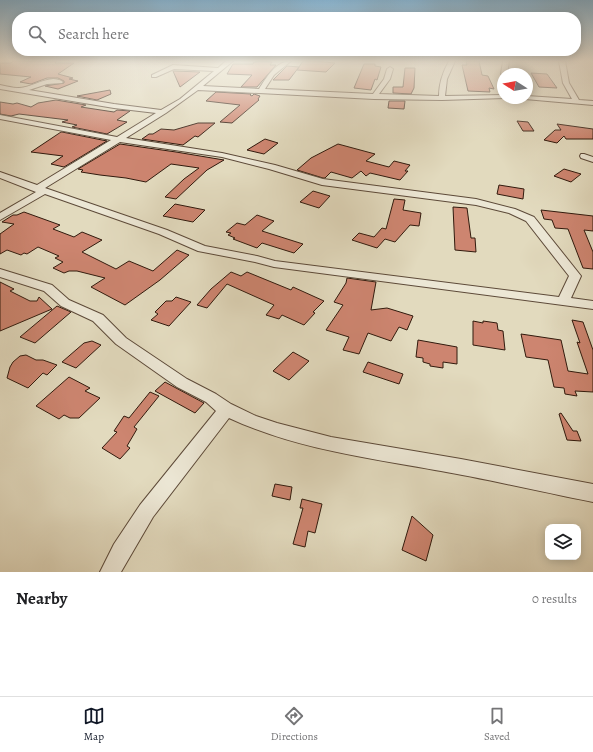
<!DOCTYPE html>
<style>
:root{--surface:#fff;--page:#f2f2f2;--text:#202124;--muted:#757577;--line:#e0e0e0;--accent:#111827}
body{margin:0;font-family:Alegreya,serif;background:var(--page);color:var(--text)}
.controls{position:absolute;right:12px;bottom:12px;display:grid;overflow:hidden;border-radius:8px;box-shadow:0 2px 10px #0003}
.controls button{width:36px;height:36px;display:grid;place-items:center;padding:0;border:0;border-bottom:1px solid var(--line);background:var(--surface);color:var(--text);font:20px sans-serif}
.compass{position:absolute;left:497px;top:68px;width:36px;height:36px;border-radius:50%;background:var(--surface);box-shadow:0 2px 10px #0003;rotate:281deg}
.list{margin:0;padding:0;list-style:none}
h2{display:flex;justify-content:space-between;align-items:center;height:52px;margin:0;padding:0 16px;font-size:17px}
h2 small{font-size:13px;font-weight:400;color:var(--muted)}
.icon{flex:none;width:22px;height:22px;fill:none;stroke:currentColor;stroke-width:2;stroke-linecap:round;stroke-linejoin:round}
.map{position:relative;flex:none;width:593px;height:572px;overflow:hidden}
.search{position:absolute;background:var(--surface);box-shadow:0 2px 10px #0003;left:12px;right:12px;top:12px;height:44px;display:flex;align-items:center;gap:10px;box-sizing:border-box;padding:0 14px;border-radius:16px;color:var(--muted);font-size:15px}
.sheet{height:124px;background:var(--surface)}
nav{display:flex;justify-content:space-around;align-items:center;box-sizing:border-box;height:56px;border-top:1px solid var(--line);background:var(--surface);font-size:11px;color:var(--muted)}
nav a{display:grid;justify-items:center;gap:2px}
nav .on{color:var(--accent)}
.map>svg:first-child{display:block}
.building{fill:#cd8570;stroke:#311a0d}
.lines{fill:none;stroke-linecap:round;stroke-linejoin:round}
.street-casing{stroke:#5d4a39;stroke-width:2}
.street{fill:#ece7d5;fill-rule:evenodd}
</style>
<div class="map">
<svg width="593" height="572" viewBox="0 0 593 572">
<rect width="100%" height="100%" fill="#e2dabe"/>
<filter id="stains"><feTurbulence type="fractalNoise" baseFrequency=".005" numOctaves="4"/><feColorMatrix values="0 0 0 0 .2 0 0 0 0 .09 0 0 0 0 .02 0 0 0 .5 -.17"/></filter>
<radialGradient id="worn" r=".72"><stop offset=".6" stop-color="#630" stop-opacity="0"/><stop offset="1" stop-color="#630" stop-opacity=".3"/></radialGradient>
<!-- building -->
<path class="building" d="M13,61H57L55,63H74L58,74L73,78L69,79L78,81L58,89L45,86L64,83V81L58,78H47L31,84L20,82L31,77L0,74V63H11Z
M262,61L272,62L270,65H276L257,87H241L252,75L227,74L233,64H253L254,62Z
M303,61H314L335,63L326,72L297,70Z
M466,61H479L482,75L488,76L494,89L489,88L490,92L468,91L462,65H467Z
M364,64H375V66L381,67L377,80L375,79L371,90L354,88Z
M287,66L299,67L289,80H273Z
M405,68H415L414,88L411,94L393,93V87H403Z
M173,71H174L200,72L180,87Z
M531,73L547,74L557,88L539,87Z
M110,90L111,94L97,100L77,96Z
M216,92L251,94L250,95L252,96L254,94L260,96L258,99L259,100L232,123L220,122L240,105L206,101Z
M56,100L86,105L81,107L114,112L117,110L130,111L117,120L127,122L107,134L72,127L77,125L62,122L68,120L19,114L11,116L0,114V102L13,104L17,103L31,107L38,103Z
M389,101H405L404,109L388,108Z
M517,121L528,122L534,131H523Z
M198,123H215L198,137L195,136L183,145L142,139L149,134H153L161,129L174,130Z
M557,124L593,129V139H566L564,136L557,143L544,140L555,130H561Z
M61,132H62L107,141L64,167L51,164L63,156L31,152Z
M265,139L278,143L264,154L247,150Z
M120,144L176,152L224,160L207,170L176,199L165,197L184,179L199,168L171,164L146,182L126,178L100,175L81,172L83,170L78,169Z
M338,144L375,154L366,161L389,167L394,161L410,165L405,171H408L400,180L370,173L366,176L361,171L352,178L331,172L325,178H323L297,170L311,158Z
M564,169L581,174L571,182L554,176Z
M499,185L524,189L523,199L497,194Z
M313,191L330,196L319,208L300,202Z
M394,199L405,200L403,210L421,213L419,226L410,225L395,242L385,239L377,248L352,240L359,233L374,237L382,228L386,229Z
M175,204L205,210L193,222L163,216Z
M453,207L467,208L471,238H475L476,252L455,250Z
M541,210L593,216V231L584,230L593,252V269L583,268L568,229L555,228L552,220L544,219Z
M24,212L60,225L53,229L74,237L82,232L102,240L82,252L116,269L129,261L153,271L177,250L189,255L160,280L125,305L91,287L105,278L77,271H69L64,273L53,268L63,262L55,258L59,256L38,247L27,254L24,253L21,255L7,250L0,254V234L14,224L2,222L13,215H17Z
M257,215L274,221L262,231L303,244L294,253L262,243L257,248L233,239L235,238L228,235L231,233L226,232L237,223L245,225Z
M231,272L241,276L247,272L291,290L293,287L324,301L313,312L315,313L304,325L282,315L279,319L266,315L274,305L227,284L207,308L197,305L211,289Z
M347,278L376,282L371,310L387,308L413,316L407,330L399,327L391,341L368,333L359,354L343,350L349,337L326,330L343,305L334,302L346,283Z
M0,282L14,289L10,291L30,301H37L39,297L52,309L0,331Z
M176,297L191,302L169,326L151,320L158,314L155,312L166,301H172Z
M57,306L71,312L35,343L20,337Z
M572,320L583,322L593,350V392L575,391L577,396L565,394L564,388L554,387L548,360L526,357L521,334L561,340L568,371L588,374L577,342L580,343Z
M473,321L483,323V321L497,323L498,330L503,331L505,350L473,345Z
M418,340L457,347V364L443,362V368L430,366V364L423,362V358L416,357Z
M92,341L101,345L76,368L62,362L84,343Z
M293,352L309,361L289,380L273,371Z
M26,355L36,360H43L57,365L47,375L43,373L28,388L7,378L10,367L13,362L20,356Z
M368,362L403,374L399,384L363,372Z
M69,377L90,388L85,391L100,398L79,418H70L64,415L59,419L36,406Z
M165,382L176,388L204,403L195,413L155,391Z
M150,392L159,396L134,427L137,429L127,446L130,448L120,459L102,448L117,432L114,431L124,416L129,418Z
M561,413L573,431H577L581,441L567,440L559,414Z
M275,484L292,487L290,500L272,496Z
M302,499L322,504L315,533L308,531L305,547L293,544L303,508H300Z
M412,516L433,535L426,561L402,550Z"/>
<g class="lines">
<defs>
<path id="street" d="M226,61H233L203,86L259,89C266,78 276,61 291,61L274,75L265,89L373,94L384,79L387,69L390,67L393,69L390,79L379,94L439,96C439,83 443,72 449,61H455L447,79L445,96L503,95V98H505L442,100L374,99L198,90L166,113L126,138L222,153L275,165L323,179L476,199L515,209L534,217L581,276L571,298L593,301V309L274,267L255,262L198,251L159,234L45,194L0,220V213L36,192L0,178V172L37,185L111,140L0,119V115L117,137L156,113L114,108L0,89V85C6,86 13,88 19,88C33,88 50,73 63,82L62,83L47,84L29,90L114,104L161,110L180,99L214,71L174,69L156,77H152V75L173,65L218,68ZM120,142L222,157L269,169L322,185L476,205L509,213L526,221L569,276L559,297L275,261L257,256L205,246L167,230L45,188Z
M503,61H509L507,74H503V75L501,74Z
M559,61H565L569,83L579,100L593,101V105L525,99L524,98H527V96L572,99L563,83Z
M581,154H584L593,157V162L581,158L580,156Z
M0,269L52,285L69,300L103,315L126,338L187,379L216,394L231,404L256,416L277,423L331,437L461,459L593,484V502C542,492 492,480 441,471C369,458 296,449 229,418L153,517L121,572H100L114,544L140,505L216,411L206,402L177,387L116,344L93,321L61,306L44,291L0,277Z"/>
</defs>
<!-- street casing -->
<use href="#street" class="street-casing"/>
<!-- street -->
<use href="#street" class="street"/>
</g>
<!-- sky -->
<linearGradient id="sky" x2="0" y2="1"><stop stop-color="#87b6d5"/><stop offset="0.43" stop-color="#f2eee2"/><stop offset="1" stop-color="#f2eee2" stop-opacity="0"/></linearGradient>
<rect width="593" height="141" fill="url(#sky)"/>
<rect width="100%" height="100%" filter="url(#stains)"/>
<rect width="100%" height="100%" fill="url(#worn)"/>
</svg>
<div class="controls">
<button><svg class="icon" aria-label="layers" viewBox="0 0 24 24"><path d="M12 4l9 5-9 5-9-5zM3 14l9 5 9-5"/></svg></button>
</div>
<svg class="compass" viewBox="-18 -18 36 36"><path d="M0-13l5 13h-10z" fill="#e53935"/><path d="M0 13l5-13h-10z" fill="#757577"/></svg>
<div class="search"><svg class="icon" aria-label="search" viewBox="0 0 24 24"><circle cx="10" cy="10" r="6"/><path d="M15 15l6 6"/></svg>Search here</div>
</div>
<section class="sheet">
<h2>Nearby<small>0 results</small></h2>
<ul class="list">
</ul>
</section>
<nav>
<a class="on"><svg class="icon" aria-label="map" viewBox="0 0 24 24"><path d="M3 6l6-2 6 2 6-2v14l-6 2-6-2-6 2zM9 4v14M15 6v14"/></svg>Map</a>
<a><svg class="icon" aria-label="directions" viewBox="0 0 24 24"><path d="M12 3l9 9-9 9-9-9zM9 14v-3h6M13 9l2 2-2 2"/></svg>Directions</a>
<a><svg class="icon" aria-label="saved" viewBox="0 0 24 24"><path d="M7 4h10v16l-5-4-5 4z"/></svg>Saved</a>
</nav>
